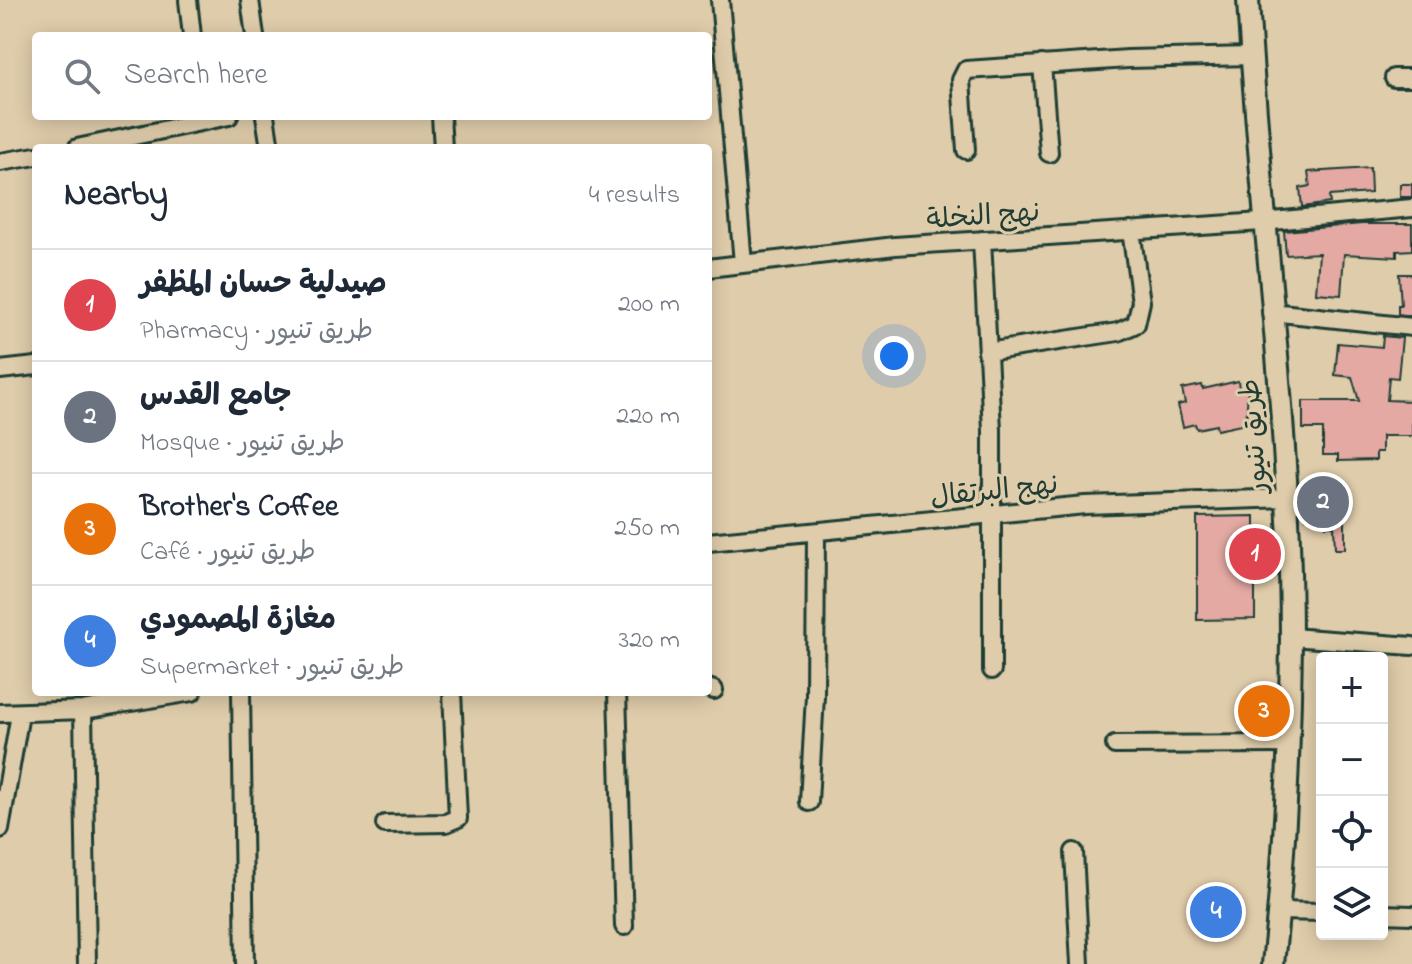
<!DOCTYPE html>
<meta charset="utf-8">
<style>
:root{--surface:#fff;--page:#f2f2f3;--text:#1f2937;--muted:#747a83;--line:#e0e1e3;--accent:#111827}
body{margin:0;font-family:"Indie Flower","Playpen Sans Arabic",sans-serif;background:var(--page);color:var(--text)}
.controls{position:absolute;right:24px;bottom:24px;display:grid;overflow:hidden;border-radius:8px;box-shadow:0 4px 20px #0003}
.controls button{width:72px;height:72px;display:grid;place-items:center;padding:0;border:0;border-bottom:2px solid var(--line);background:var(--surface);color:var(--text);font:40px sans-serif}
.you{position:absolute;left:894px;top:356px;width:28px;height:28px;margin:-20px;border:6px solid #fff;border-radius:50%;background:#1a73e8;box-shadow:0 0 0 12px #1a73e833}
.badge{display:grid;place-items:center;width:52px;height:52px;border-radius:50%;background:var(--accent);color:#fff;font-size:26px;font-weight:700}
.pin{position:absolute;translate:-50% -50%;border:4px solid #fff;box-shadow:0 2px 8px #0006}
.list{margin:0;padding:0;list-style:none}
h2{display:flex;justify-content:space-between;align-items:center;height:104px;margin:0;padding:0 32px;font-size:34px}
h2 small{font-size:26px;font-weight:400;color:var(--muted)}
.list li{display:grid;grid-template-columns:52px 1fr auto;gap:24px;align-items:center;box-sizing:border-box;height:112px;padding:0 32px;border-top:2px solid var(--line)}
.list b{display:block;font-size:30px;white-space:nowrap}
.list p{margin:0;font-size:26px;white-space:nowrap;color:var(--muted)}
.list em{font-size:26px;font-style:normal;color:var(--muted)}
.icon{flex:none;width:44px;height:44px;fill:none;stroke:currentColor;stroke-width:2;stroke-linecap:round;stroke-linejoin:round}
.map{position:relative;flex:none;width:1412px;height:964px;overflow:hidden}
.search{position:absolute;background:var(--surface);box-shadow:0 4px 20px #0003;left:32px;top:32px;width:680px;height:88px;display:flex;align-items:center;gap:20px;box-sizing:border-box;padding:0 28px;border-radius:8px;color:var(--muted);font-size:30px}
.panel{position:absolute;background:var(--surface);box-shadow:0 4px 20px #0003;left:32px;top:144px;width:680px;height:552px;border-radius:8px}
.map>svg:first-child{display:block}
.building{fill:#e3a9a2;stroke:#1f3d34;stroke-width:2}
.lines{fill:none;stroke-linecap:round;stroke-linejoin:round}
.minor-casing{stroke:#1f3d34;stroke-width:22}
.major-casing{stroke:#1f3d34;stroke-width:26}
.minor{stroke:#dfccaa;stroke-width:16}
.major{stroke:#dfccaa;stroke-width:20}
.labels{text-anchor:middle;stroke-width:6;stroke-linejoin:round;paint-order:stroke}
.street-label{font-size:28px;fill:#1f3d34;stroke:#dfccaa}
</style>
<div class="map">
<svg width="1412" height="964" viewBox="0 0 1412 964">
<rect width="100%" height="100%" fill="#dfccaa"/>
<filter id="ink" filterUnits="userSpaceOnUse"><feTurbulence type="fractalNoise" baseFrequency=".0125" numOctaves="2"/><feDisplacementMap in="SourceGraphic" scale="16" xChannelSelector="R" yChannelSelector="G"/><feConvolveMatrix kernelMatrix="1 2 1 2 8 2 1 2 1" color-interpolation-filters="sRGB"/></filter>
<g filter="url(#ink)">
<!-- building -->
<path class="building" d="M1370,168L1371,193L1329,196L1330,203L1302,207L1300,188L1310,186L1308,172Z
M1400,184H1412V197H1400Z
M1362,224H1412V250L1397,251V257L1344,254L1341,295L1316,293L1319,253L1286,255L1284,231Z
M1399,274H1412V316L1398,314V305H1401Z
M1383,336L1402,338L1398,378L1389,377L1387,400L1412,401V436H1382V452H1376V460L1338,461V455H1323V429H1303V401H1359L1352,377L1335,375L1338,343L1382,347Z
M1238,381L1239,388H1248L1246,424L1217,430L1216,425L1197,429L1195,424L1183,427L1178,405L1185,403L1182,389L1202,385L1203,389Z
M1345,489V549H1335L1334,526H1326V517L1306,518L1303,490Z
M1255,516V619L1197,620V517Z"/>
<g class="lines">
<defs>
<path id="minor" d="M188,0L192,36
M250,0L255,36
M720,0L743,263
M1042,64L1049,153
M1394,78H1412
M265,116L270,148
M441,116L443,148
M77,148L229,116
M966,150L961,80L966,70L1128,59L1251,56
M0,162L36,156
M982,240L992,430V670
M708,268L895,246L1262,222L1412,208
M1271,312L1412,327
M987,352L1118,332L1136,324L1141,302L1131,230
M0,370L36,366
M708,542L1085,505L1285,498
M1291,637L1412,646
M708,688L714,690
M241,692L245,964
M617,692L624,926
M83,710L87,964
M0,713L83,710L192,692
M1115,745L1288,744
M809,802L815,696L816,533
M385,824L446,823L458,818L452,692
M0,829L20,714
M1074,852L1080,964
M1279,911L1322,912
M1382,914L1412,915"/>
<path id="major" d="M1248,0C1260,212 1291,427 1291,639C1290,747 1285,856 1273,964"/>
</defs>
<!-- minor casing -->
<use href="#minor" class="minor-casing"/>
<!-- major casing -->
<use href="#major" class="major-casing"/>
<!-- minor -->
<use href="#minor" class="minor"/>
<!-- major -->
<use href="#major" class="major"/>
</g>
</g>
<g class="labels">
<!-- street labels -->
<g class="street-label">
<text transform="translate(983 214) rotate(-4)" y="10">نهج النخلة</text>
<text transform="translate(1252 436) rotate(-94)" y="10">طريق تنيور</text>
<text transform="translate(994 489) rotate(-6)" y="10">نهج البرتقال</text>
</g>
</g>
</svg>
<div class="controls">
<button>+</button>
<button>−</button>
<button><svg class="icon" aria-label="locate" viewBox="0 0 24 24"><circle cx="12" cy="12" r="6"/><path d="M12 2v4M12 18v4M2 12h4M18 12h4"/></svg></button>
<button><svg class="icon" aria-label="layers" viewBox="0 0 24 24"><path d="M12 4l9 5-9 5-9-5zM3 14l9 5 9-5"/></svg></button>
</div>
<div class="you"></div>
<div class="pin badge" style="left:1255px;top:554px;background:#e0444e">1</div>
<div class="pin badge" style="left:1323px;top:502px;background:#6b7280">2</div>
<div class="pin badge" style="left:1264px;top:711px;background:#e8710a">3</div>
<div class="pin badge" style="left:1216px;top:912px;background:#3f7fe0">4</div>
<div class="search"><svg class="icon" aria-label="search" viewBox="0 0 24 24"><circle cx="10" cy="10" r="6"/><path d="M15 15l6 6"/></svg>Search here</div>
<section class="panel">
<h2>Nearby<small>4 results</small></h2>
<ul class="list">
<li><span class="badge" style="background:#e0444e">1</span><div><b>صيدلية حسان المظفر</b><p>Pharmacy · طريق تنيور</p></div><em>200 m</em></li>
<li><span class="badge" style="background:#6b7280">2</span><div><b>جامع القدس</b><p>Mosque · طريق تنيور</p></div><em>220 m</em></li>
<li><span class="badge" style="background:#e8710a">3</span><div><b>Brother's Coffee</b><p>Café · طريق تنيور</p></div><em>250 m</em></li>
<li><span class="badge" style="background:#3f7fe0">4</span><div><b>مغازة المصمودي</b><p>Supermarket · طريق تنيور</p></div><em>320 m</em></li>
</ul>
</section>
</div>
